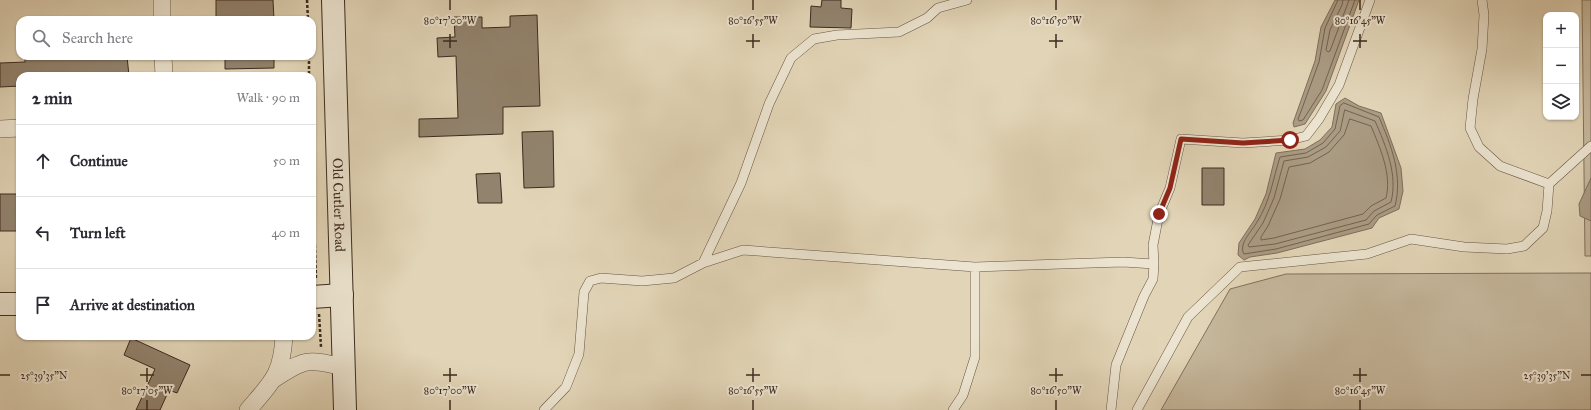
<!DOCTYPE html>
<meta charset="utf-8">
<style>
:root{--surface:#fff;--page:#f7f7f7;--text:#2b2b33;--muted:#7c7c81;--line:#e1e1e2}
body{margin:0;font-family:"IM FELL Great Primer",serif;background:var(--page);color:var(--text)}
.controls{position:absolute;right:12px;top:12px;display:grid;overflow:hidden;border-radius:8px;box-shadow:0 1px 3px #0004}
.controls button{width:36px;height:36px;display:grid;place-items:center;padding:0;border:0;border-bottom:1px solid var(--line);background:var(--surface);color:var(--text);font:20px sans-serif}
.stop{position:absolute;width:12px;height:12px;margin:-9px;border:3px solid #8f2418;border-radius:50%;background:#fff}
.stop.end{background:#8f2418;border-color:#fff;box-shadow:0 1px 4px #0008}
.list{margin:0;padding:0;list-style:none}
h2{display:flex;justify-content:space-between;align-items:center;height:52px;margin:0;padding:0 16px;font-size:17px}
h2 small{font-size:13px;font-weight:400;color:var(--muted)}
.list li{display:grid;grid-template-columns:26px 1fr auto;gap:12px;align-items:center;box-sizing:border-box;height:72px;padding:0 16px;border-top:1px solid var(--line)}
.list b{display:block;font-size:15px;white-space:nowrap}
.list em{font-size:13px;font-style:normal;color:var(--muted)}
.icon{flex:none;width:22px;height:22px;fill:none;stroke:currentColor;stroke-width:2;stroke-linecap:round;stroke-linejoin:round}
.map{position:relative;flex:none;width:1591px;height:410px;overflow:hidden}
.search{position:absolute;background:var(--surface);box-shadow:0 1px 3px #0004;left:16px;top:16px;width:300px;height:44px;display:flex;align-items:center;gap:10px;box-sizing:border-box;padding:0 14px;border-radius:12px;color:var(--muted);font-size:15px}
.panel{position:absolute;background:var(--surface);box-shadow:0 1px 3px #0004;left:16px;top:72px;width:300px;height:268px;border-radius:12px}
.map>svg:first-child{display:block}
.green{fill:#c6b89d;stroke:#81715e}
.water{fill:#aa9b83;stroke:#7e6e5b}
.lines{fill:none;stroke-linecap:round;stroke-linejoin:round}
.shore{stroke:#736251;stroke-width:1}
.building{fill:#92836e;stroke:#3c2a1f}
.lane-casing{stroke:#665545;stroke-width:10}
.street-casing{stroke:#665545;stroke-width:18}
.secondary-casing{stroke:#3c2a1f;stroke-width:24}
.path{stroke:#3c2a1f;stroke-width:2.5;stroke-dasharray:3 2;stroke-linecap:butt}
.lane{stroke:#ece4d0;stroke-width:9}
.street{stroke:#ece4d0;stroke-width:17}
.secondary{stroke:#ece4d0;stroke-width:22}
.route{stroke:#8f2418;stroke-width:5}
.ticks{fill:none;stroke:#3c2a1f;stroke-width:1.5}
.labels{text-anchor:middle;stroke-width:4;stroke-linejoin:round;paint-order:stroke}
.street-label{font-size:14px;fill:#3c2a1f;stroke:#ece4d0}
.ticks-label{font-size:10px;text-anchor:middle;fill:#3c2a1f;stroke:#ece4d0;stroke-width:4;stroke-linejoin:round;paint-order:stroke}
</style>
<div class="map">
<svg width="1591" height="410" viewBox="0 0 1591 410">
<rect width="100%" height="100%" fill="#e2d5b7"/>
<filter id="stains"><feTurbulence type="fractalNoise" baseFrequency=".005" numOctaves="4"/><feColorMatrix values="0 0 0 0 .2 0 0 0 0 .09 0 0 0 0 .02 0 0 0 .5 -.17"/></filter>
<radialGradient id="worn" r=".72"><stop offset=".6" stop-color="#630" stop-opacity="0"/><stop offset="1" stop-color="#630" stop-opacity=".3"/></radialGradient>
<!-- green -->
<path class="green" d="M1582,0H1591V256H1585Z
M1591,273V410H1161L1230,289L1286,274Z"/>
<!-- water -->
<path class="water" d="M1335,0H1359L1326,91L1305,124L1294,127L1293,123L1315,61L1321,27Z
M1345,98L1359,106L1381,113L1401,168L1403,191L1399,209L1379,218L1372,228L1277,253L1250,257L1244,260L1238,255L1239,243L1255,219L1266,194L1276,153L1305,149L1320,140L1332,127L1336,104Z
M1591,178V221L1580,216L1579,204Z"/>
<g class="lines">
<!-- shore -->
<path class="shore" d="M1338,0L1325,28L1319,62L1300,114L1298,119L1299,121L1303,120L1322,90L1355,0
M1343,0L1342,5L1330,30L1326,50L1328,52L1330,51L1349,0
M1344,103L1379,117C1391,145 1403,175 1395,206L1377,215L1369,224L1276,249L1244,254C1238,244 1252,231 1257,222C1270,202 1273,179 1280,157L1306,153L1323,143L1335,129L1340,106Z
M1345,110L1375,121C1386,146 1398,175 1391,202L1374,211L1366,220L1275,244L1249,247L1248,245L1263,223L1274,198L1284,161L1308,157L1326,147L1340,131Z
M1350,119L1371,126C1380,148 1392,174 1386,198L1371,206L1363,214L1274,238L1261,240V237L1268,226L1280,199L1289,167L1310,163L1329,152L1344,135Z"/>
</g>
<!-- building -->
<path class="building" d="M216,0H273L274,20H216Z
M822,0H841V8L852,9L851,28L810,27L811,6L821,7Z
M537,15L540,106L503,107V134L419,137V119L458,118L456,56L438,57L437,38L455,37L454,17H482V28L510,27V16Z
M25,56H127L129,76H20V86L0,87V63L25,62Z
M225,56H274V68L225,69Z
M553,131L554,187L524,188L522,132Z
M1202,168H1224V205H1202Z
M500,173L502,203H478L476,174Z
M0,194H20V231H0Z
M131,338L190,365L177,393L169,390L160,410H136L155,369L124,355Z"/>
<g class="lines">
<defs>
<path id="lane" d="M1482,0L1484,15L1482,49L1473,99L1470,128L1479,147L1500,166L1549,184
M703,263L741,183L769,104L791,58L814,39L837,35L899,32L927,18L938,8L967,0
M1154,264L1153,245L1159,214L1170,188L1181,139L1243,143L1290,140L1306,136L1319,119L1339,85L1370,0
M544,410L566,387L579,354L584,292L590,281L601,278L642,281L674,278L703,263L743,250L975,267L1123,262L1154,264L1153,279L1144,296L1116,365L1111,410
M953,410L963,395L975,357V267
M1137,410L1188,317L1240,267L1367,254L1411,239L1464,247L1507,249L1524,246L1543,228L1547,211L1549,184L1591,146"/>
<path id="street" d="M162,0V20
M163,56L164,76
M0,129L20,128
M274,379C306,358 307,359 344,367
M248,410C272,382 282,375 284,336"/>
<g id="secondary">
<path id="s1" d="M333,0L345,410"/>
<path d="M312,297L342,295"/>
<path d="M0,304H20"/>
</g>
</defs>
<!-- lane casing -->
<use href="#lane" class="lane-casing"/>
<!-- street casing -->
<use href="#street" class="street-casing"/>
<!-- secondary casing -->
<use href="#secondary" class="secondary-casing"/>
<!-- path -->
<path class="path" d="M307,0L308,20
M309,56V76
M312,160L316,279
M319,314L321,347"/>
<!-- lane -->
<use href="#lane" class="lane"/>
<!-- street -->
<use href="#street" class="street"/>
<!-- secondary -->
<use href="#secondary" class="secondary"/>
</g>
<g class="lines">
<!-- route -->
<path class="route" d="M1159,214L1170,188L1181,139L1243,143L1290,140"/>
</g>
<!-- ticks -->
<path class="ticks" d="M450,0V10M753,0V10M1056,0V10M1360,0V10M450,34V48M753,34V48M1056,34V48M1360,34V48M443,41H457M746,41H760M1049,41H1063M1353,41H1367M147,368V382M450,368V382M753,368V382M1056,368V382M1360,368V382M0,375H10M140,375H154M443,375H457M746,375H760M1049,375H1063M1353,375H1367M1581,375H1591M147,400V410M450,400V410M753,400V410M1056,400V410M1360,400V410"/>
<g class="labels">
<!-- street labels -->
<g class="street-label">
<text dy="5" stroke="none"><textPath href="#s1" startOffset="205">Old Cutler Road</textPath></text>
</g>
</g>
<g class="ticks-label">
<text x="450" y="24">80°17'00"W</text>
<text x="753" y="24">80°16'55"W</text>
<text x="1056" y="24">80°16'50"W</text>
<text x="1360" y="24">80°16'45"W</text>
<text x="44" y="379">25°39'35"N</text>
<text x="1547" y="379">25°39'35"N</text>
<text x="147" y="394">80°17'05"W</text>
<text x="450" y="394">80°17'00"W</text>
<text x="753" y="394">80°16'55"W</text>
<text x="1056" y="394">80°16'50"W</text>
<text x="1360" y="394">80°16'45"W</text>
</g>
<rect width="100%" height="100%" filter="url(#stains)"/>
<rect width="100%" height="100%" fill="url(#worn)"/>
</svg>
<div class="controls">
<button>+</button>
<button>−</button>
<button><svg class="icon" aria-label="layers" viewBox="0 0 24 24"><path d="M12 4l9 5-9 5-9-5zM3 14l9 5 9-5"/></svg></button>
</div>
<div class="stop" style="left:1290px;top:140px"></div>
<div class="stop end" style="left:1159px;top:214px"></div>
<div class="search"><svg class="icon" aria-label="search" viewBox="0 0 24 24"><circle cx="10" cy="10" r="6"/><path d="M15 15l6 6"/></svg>Search here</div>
<section class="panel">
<h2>2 min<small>Walk · 90 m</small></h2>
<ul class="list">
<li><svg class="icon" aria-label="ahead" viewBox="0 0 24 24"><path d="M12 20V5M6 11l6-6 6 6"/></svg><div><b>Continue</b></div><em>50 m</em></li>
<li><svg class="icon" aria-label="left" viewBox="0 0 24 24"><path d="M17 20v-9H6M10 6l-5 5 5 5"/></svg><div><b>Turn left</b></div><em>40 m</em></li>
<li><svg class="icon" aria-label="arrive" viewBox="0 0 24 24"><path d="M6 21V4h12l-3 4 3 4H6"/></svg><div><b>Arrive at destination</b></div></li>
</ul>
</section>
</div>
